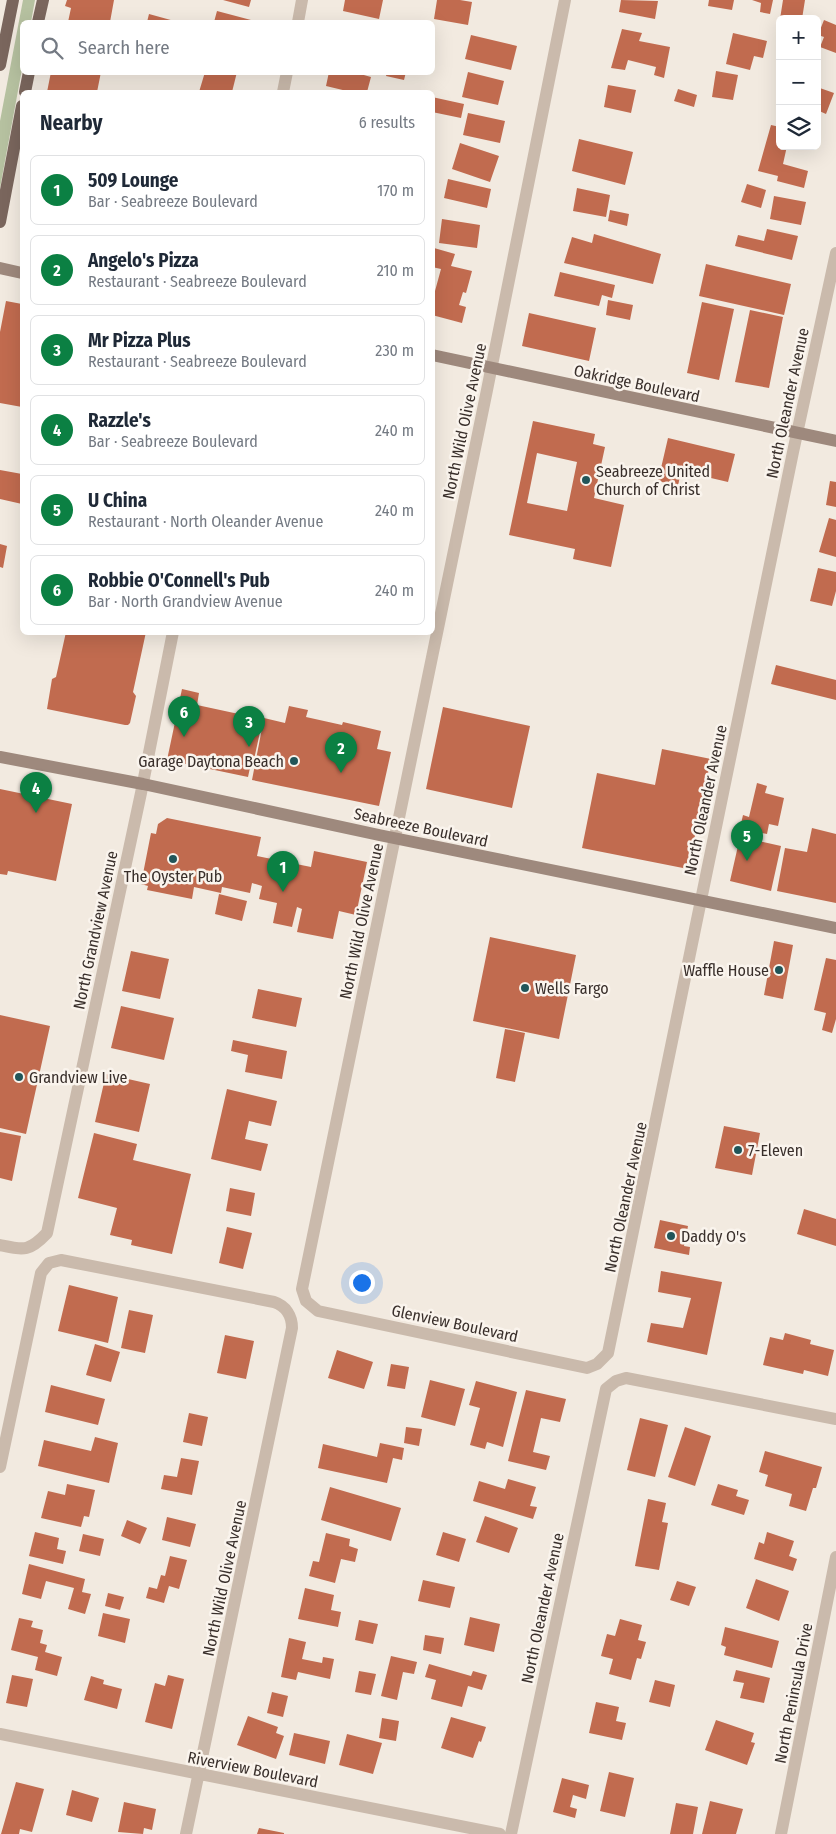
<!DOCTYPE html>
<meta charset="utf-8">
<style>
:root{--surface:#fff;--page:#f6f6f7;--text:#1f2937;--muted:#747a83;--line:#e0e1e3;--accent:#0b8043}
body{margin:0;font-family:"Fira Sans Condensed",sans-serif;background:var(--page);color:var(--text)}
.controls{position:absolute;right:15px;top:15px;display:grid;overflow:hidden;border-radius:8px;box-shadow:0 5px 20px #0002}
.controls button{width:45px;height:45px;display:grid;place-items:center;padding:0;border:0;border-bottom:1px solid var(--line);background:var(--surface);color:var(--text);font:25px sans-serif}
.you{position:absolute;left:361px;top:1282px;width:18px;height:18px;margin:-12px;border:4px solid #fff;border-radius:50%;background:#1a73e8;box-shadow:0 0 0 8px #1a73e833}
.badge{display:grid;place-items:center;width:32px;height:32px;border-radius:50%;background:var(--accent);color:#fff;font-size:16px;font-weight:700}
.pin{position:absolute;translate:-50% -41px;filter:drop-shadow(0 1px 2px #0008)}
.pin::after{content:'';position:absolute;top:26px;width:18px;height:15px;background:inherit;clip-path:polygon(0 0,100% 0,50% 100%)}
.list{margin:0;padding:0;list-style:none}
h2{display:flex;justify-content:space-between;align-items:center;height:65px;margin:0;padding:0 20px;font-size:21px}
h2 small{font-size:16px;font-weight:400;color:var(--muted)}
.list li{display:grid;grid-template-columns:32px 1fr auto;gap:15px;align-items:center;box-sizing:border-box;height:70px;margin:0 10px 10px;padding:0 10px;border:1px solid var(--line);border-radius:8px}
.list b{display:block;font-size:19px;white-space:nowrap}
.list p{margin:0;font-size:16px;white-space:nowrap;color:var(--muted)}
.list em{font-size:16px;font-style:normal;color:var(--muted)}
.icon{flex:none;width:28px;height:28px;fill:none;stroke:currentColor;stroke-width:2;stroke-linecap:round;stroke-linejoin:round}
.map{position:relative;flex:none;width:836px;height:1834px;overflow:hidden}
.search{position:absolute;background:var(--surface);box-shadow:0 5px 20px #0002;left:20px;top:20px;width:415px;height:55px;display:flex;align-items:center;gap:12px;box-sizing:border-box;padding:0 18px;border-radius:8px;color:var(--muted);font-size:19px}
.panel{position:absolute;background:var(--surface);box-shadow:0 5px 20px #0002;left:20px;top:90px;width:415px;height:545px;border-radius:8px}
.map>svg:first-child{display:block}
.green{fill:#b6c1a0}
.building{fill:#c16b4f;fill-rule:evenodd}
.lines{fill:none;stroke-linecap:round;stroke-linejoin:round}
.street{stroke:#cabaac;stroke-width:12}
.secondary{stroke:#9e897d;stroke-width:12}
.primary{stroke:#7a665d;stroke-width:12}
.poi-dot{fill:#215559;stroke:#faf4ed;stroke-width:2}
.labels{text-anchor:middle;stroke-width:5;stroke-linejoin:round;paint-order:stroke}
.street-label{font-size:16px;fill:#392f2b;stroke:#faf4ed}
.poi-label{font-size:16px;fill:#392f2b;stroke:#faf4ed;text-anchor:start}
</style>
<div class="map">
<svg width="836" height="1834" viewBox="0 0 836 1834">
<rect width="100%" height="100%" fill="#f2eae0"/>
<!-- green -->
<path class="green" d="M23,0H35L31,22H22V69L0,188V121Z"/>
<!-- building -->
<path class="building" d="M67,0H114L110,22H68L71,8L65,6Z
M223,0H251L249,7Z
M345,0H383L379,19L343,11Z
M437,0H460L472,2L468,25L434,19Z
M621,0L658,1L655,19L619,12Z
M709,0H734L732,10L708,6Z
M752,0H773L770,14L760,12L761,3Z
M783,0H805L802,19H780Z
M217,11L251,20V22H214Z
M149,14L178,22H147Z
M824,20L836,25V53L820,47L824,37L818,35Z
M622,29L642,33L639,41L670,47L664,78L654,75L656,67L628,60L625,70L611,68Z
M733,33L767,41L763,58L754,56L750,70L726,64Z
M471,35L517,46L511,70L465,59Z
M716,71L738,75L733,100L712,97Z
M51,72H101L97,92H47Z
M205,72H237L232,92H199Z
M329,72H353L371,77L367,92H351L326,86Z
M387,72H406L404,80L386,76Z
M468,72L504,81L498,105L462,97Z
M608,85L636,90L631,113L604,107Z
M817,87L834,93L826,114L817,110Z
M678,89L697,95L694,107L674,101Z
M432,97L464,104L461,118L432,112Z
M468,113L505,121L500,143L463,135Z
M771,125L780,127V146H787L783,164L808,171L804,188L777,181L778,176L758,171Z
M579,139L633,152L625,185L572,171Z
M460,143L499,156L490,182L452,169Z
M448,179L491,189L487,208L444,198Z
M747,184L766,190L761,208L741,202Z
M577,188L610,195L606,217L573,211Z
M774,196L806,202L801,225L770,219Z
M610,210L629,214L627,226L608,221Z
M442,219L480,225L477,248L439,243Z
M767,229L798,236L792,260L735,246L738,235L764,241Z
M594,234L661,254L653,284L564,263L572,237L592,243Z
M434,248L455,254L451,266L472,271L466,293L463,292L459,305L466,307L462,323L432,315V302L441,269L432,267Z
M706,264L791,284L784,315L699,296Z
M560,272L615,285L612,298L602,295L599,306L554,296Z
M608,300L633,305L630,320L606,315Z
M6,301L22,304V407L0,403V332Z
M702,302L734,309L719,380L687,373Z
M750,310L783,317L769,388L735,382Z
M529,313L596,328L589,361L522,346Z
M533,421L595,434L593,444L605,447L594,498L624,505L611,567L573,559L575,549L509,535ZM537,453L577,462L567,511L527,503Z
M668,438L735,454L728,482L681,471L678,486L658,481Z
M0,470L22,474V504L0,499Z
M830,481L836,482V507L826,505Z
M829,518L836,520V557L819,552Z
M0,544L7,546L3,568L0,567Z
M818,568L836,572V591L832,606L810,601Z
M66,632H146L133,692L136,696L130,723L128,725H125L47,709L52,679L56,677Z
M776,665L836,680V700L771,684Z
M182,689L199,693L197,705L248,716L245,729L260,732L253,764L251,763L248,777L167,760Z
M289,706L308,710L306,717L342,725L343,722L381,731L377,749L391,752L379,806L252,780L264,718L285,723Z
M443,707L530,726L512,808L426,789Z
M662,749L711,759L688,869L582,848L597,773L655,785Z
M757,783L767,786L765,793L784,798L778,826L769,824L767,834L740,828L743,815L749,817Z
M0,789L72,804L56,881L8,871L7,875L0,874Z
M167,818L261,837L257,856L311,867L314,851L367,862L356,915L339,911L333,939L297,932L302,909L297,907L292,927L273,923L277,903L259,899L262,886L252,883L250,893L222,887L221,893L194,887L192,899L147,890L148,886L141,884L151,833L156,834L158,824Z
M812,828L836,834V903L777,891L785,848L807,852Z
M740,837L781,846L771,891L730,881Z
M219,894L247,901L242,921L215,914Z
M490,937L576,955L559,1039L473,1021Z
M774,941L793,945L783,999L764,995Z
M131,951L169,959L160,999L122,991Z
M826,958L836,960V1019L832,1033L822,1030L826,1013L814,1010Z
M258,989L302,998L296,1027L252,1018Z
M121,1006L174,1018L164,1060L111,1048Z
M0,1015L50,1026L26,1134L0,1128Z
M505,1029L525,1033L515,1082L496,1078Z
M233,1040L287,1051L282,1079L245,1072L248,1055L231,1051Z
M106,1074L150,1084L139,1132L95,1122Z
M227,1089L277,1101L271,1126L249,1121L245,1139L268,1144L261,1171L211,1159Z
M724,1126L760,1133L752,1175L715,1168Z
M0,1132L21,1136L12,1181L0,1178Z
M94,1133L137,1144L133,1160L191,1174L172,1254L131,1245L132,1240L110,1235L117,1208L78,1198Z
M230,1188L255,1193L251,1216L226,1211Z
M804,1209L836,1219V1246L797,1234Z
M660,1220L688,1226L684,1246L690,1247L689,1255L654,1248Z
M227,1227L252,1233L243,1269L219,1263Z
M661,1271L722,1282L707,1355L647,1342L651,1323L683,1328L691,1298L658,1292Z
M69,1285L118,1297L108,1343L58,1331Z
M129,1310L153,1315L145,1353L121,1348Z
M785,1333L811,1340L810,1344L834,1350L828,1376L804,1370L803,1374L763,1365L770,1337L783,1340Z
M225,1335L254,1341L246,1379L217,1373Z
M95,1344L120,1352L111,1382L86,1375Z
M337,1350L373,1362L364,1389L328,1378Z
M391,1364L409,1367L405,1389L387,1386Z
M430,1380L465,1389L455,1426L421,1417Z
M476,1381L517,1392L503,1447L487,1442L485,1449L470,1445L480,1408L469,1405Z
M51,1385L105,1399L98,1425L45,1412Z
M526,1390L566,1399L560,1422L541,1418L533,1452L550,1456L546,1470L508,1461Z
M189,1413L208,1417L202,1446L183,1442Z
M640,1418L668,1425L655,1477L627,1470Z
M406,1427L422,1429L419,1446L404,1443Z
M685,1427L711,1436L695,1486L668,1477Z
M95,1437L118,1443L109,1483L38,1466L44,1440L91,1451Z
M380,1443L404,1448L402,1460L393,1458L387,1483L318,1468L323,1444L377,1457Z
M765,1451L822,1467L816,1488H813L806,1511L789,1506L792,1494L765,1486L768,1475L759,1472Z
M181,1458L199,1461L192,1495L161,1489L164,1475L177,1477Z
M508,1479L536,1487L530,1506L537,1507L533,1519L473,1501L479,1481L505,1489Z
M67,1484L95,1490L89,1517L84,1516L81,1527L41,1518L48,1491L65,1495Z
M718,1484L738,1490L736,1496L749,1500L744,1515L711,1505Z
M330,1487L401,1508L391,1541L321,1520Z
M648,1499L666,1503L662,1522L668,1523L659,1570L635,1566Z
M485,1516L518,1528L509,1553L476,1542Z
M167,1517L196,1524L190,1547L162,1540Z
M127,1520L147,1528L140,1544L121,1536Z
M35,1532L59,1538L57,1549L66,1551L63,1564L29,1556Z
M443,1532L466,1539L459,1562L436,1555Z
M767,1532L794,1541L789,1556L797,1559L793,1571L754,1559L759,1542L764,1544Z
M326,1533L350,1539L349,1546L358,1549L355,1562L341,1559L335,1583L309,1576L313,1561L319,1562Z
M83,1534L104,1539L100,1556L79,1551Z
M170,1556L187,1560L179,1589L169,1586L164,1603L146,1598L149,1587L157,1589L161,1575L165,1576Z
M29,1564L85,1579L82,1592L91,1594L85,1614L68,1609L74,1588L46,1581L41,1599L22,1594Z
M756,1579L789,1591L779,1621L746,1608Z
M423,1580L455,1587L450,1608L418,1601Z
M677,1581L696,1587L689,1606L670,1600Z
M305,1588L334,1595L331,1610L341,1612L338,1627L298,1619Z
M108,1593L124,1597L120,1610L105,1606Z
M103,1613L130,1619L125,1643L98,1636Z
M470,1617L500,1624L494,1652L464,1645Z
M19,1618L33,1621L31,1627L43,1630L40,1643L47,1645L45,1652L62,1657L57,1676L35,1670L38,1657L11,1650Z
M620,1619L642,1625L638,1640L646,1642L641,1659L637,1658L631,1680L609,1674L613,1659L601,1656L607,1634L615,1636Z
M359,1620L378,1624L373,1644L355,1640Z
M725,1627L779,1641L772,1668L724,1655L726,1647L721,1645Z
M425,1635L444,1638L441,1654L423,1650Z
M289,1638L306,1642L302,1659L322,1663L323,1657L334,1659L330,1679L298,1672L296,1680L281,1677Z
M391,1656L417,1662L414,1674L403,1672L397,1700L381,1696Z
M429,1664L471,1676L473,1671L487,1675L482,1690L468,1686L462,1707L431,1699L436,1680L425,1677Z
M736,1670L770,1678L764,1703L740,1698L744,1683L733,1681Z
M359,1671L376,1674L371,1695L355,1692Z
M12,1675L33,1679L27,1707L6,1703Z
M168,1675L184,1679L172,1729L145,1722L155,1683L165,1686Z
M91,1676L104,1680L103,1684L122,1689L117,1709L84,1700Z
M655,1680L675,1685L670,1707L649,1702Z
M272,1692L288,1696L283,1717L267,1713Z
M596,1702L619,1707L616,1721L626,1723L622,1740L589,1733Z
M248,1716L278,1727L276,1733L284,1736L276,1759L237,1745Z
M451,1717L486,1727L481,1742L479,1741L473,1758L441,1748Z
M382,1718L399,1721L396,1741L379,1738Z
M716,1720L754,1733L751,1742L755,1743L747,1765L705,1750Z
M294,1733L330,1741L325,1764L289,1755Z
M347,1734L382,1743L373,1774L339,1765Z
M609,1772L634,1778L625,1817L600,1811Z
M562,1778L589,1785L586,1799L573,1795L570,1807L577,1809L575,1818L553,1812Z
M16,1782L44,1789L32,1832L20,1829L19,1834H1Z
M72,1790L99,1798L92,1822L66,1815Z
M710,1801L743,1809L736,1834H702Z
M124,1802L156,1809L152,1830L144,1828L143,1834L118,1832Z
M676,1803L698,1807L693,1834H670Z
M259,1828L284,1833V1834H257Z"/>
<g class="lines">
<!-- street -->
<path class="street" d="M565,0L487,390L302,1289L306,1301L318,1311L587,1368L597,1364L608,1353L793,452L836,253
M298,22L302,0
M283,92L287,72
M0,1245C24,1250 29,1252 47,1233L141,793L173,632
M0,1467L41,1273L49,1263L61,1260L274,1302C286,1306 292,1316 292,1328L186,1834
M0,1734L500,1834
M511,1834L606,1389L616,1381L626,1378L836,1419
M781,1834L836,1557"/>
<!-- secondary -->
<path class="secondary" d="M0,268L22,273
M432,355L836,441
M0,757L143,784L379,835L836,928"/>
<!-- primary -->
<path class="primary" d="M38,22L43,0
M0,65L13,0
M25,92L29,72
M0,222L22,106"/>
</g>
<!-- markers -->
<g class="poi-dot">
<circle cx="586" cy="480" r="5"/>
<circle cx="294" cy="761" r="5"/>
<circle cx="173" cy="859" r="5"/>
<circle cx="779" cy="970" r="5"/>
<circle cx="525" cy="988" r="5"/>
<circle cx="19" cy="1077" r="5"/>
<circle cx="738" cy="1150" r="5"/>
<circle cx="671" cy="1236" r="5"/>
</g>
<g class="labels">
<!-- street labels -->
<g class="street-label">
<text transform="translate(637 383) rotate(12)" y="6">Oakridge Boulevard</text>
<text transform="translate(787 403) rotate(-78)" y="6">North Oleander Avenue</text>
<text transform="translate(464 421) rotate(-78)" y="6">North Wild Olive Avenue</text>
<text transform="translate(705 800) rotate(-78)" y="6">North Oleander Avenue</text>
<text transform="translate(421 827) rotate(12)" y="6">Seabreeze Boulevard</text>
<text transform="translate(361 921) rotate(-78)" y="6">North Wild Olive Avenue</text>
<text transform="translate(95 930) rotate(-78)" y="6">North Grandview Avenue</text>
<text transform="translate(625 1197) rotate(-78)" y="6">North Oleander Avenue</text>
<text transform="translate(455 1323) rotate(12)" y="6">Glenview Boulevard</text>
<text transform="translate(224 1578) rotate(-78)" y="6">North Wild Olive Avenue</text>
<text transform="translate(542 1608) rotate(-78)" y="6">North Oleander Avenue</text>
<text transform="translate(793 1693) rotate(-79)" y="6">North Peninsula Drive</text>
<text transform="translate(253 1769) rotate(11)" y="6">Riverview Boulevard</text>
</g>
<!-- poi labels -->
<g class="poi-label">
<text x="596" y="477">Seabreeze United<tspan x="596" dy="18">Church of Christ</tspan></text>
<text x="284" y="767" text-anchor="end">Garage Daytona Beach</text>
<text x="173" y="882" text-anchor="middle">The Oyster Pub</text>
<text x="769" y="976" text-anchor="end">Waffle House</text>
<text x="535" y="994">Wells Fargo</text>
<text x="29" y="1083">Grandview Live</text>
<text x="748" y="1156">7-Eleven</text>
<text x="681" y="1242">Daddy O's</text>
</g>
</g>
</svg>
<div class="controls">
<button>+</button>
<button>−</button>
<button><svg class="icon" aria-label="layers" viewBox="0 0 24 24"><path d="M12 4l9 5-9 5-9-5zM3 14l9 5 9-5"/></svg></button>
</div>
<div class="you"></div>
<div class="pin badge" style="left:283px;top:892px">1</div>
<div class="pin badge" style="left:341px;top:773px">2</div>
<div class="pin badge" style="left:249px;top:747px">3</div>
<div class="pin badge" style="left:36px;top:813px">4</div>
<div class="pin badge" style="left:747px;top:861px">5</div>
<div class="pin badge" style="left:184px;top:737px">6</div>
<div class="search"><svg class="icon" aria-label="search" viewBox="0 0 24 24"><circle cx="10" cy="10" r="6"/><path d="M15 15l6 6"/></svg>Search here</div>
<section class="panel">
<h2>Nearby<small>6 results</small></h2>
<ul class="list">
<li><span class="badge">1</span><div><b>509 Lounge</b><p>Bar · Seabreeze Boulevard</p></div><em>170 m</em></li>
<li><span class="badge">2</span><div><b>Angelo's Pizza</b><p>Restaurant · Seabreeze Boulevard</p></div><em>210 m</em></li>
<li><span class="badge">3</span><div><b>Mr Pizza Plus</b><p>Restaurant · Seabreeze Boulevard</p></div><em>230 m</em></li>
<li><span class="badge">4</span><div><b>Razzle's</b><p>Bar · Seabreeze Boulevard</p></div><em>240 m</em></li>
<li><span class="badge">5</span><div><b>U China</b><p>Restaurant · North Oleander Avenue</p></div><em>240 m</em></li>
<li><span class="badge">6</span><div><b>Robbie O'Connell's Pub</b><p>Bar · North Grandview Avenue</p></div><em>240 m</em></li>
</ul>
</section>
</div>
